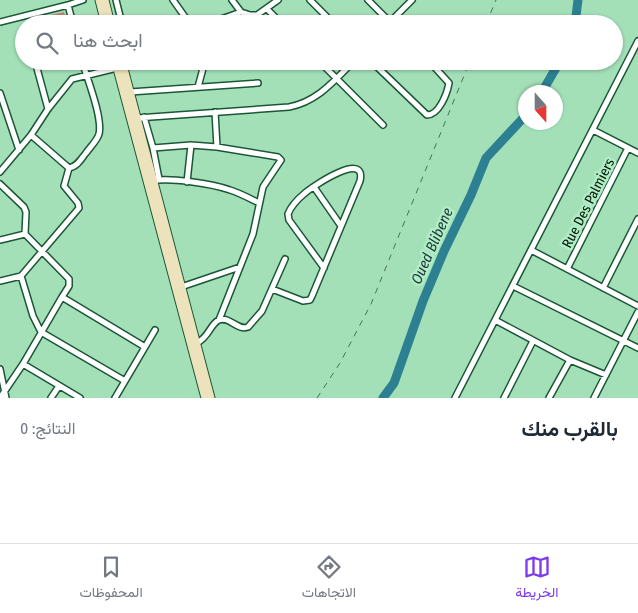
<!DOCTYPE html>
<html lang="ar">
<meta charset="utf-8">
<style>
:root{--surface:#fff;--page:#f6f6f7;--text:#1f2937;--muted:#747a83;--line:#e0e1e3;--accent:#7c3aed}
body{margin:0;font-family:"Fira Sans Condensed",Vazirmatn,sans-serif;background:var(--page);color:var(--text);direction:rtl}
.compass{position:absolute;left:518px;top:85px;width:45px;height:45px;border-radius:50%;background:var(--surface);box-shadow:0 1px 4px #0004;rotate:159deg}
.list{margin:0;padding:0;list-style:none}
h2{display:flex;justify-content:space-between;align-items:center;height:65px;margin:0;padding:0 20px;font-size:21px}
h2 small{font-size:16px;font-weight:400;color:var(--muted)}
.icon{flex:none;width:28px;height:28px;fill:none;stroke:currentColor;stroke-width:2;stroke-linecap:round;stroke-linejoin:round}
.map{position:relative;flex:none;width:638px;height:398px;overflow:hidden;direction:ltr}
.search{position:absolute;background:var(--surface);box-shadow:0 1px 4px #0004;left:15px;right:15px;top:15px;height:55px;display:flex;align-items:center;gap:12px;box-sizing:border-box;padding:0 18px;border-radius:28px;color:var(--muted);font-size:19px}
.sheet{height:145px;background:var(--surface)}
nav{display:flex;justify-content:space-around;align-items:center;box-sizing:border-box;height:70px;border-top:1px solid var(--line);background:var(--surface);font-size:14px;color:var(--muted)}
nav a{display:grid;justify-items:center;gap:2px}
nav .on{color:var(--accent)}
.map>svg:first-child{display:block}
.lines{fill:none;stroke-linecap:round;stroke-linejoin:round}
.river{stroke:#2c8092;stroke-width:9}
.building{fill:#c48473}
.street-casing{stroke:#1b5736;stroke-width:8}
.secondary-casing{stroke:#1b5736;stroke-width:9}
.street{stroke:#fff;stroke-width:5}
.secondary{stroke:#ece3bc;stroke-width:7}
.rail{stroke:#4a7057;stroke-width:1;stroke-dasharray:6 6;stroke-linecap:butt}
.labels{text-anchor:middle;stroke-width:5;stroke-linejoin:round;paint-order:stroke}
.street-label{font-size:14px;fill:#001407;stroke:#b0edc4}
.water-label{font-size:15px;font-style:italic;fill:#1c363c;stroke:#b0edc4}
</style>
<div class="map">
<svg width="638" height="398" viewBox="0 0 638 398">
<rect width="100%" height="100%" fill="#a3e0b8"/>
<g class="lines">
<!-- river -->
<path class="river" d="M575,24L578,0
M542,92L560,61
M383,398L394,383L423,301L444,251L471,195L486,158L526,115"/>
</g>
<!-- building -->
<path class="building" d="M64,12L67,21L59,24H30L29,20Z"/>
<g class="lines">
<defs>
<path id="street" d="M116,0L122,24
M173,0L190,24
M232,0L241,12
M310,0L334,24
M368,0L392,24
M267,9L282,24
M0,22L68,5
M389,23L412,0
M73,24L68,5L83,0
M207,24L241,12L250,15H257L278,0
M35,61L48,109
M319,61L383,125
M371,61L427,115C439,115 447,94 449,83L429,61
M198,87L205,61
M130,92L258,83
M0,93L19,150
M215,112L217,147
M144,117L153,148L159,179
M137,118L289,107C317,102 334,81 354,61
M593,130L638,153
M31,135L69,168C77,167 81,159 86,153C90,147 97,141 99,134C103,118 87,78 82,61
M153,148L191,145L217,147L278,157L281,160L263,187L253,234L219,320
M0,172L31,135L48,109L72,79L117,68
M152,181C169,177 213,184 230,190C240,193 249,198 259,203
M187,182L191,145
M0,184L24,207L26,212L25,234
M314,187L341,226
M0,240L25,234L69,279V286L62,297
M531,250L638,306
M567,269L628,148
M21,276L79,208L78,203L64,186L69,168
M0,281L21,276L33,316L41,332L125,381
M513,286L638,348
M181,287L240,267
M603,288L638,219
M272,289L303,301L310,300L312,296L360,181C367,150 313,186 305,193C299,198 291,206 288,214L289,220L324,268
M495,320L570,360L606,375
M197,343C210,336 210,324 219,320C230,316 237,331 248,327L262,311L285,259
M23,364L62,297L145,347
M0,369L6,398
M0,398L23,364L80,398
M51,398L59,386
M115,398L155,330
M455,398L638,41
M504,398L533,341
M549,398L570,360
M594,398L638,312"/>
<path id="secondary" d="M99,0L105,24
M105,0L111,24
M115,61L205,398
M122,61L211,398"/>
</defs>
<!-- street casing -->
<use href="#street" class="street-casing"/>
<!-- secondary casing -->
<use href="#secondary" class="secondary-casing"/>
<!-- street -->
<use href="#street" class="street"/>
<!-- secondary -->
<use href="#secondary" class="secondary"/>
<!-- rail -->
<path class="rail" d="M486,24L496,0
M317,398L340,363L371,304L470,61"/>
</g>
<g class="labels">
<!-- street labels -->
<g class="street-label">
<text transform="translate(588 203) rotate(-63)" y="5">Rue Des Palmiers</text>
</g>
<!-- water labels -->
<g class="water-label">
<text transform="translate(432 246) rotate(-66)" y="5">Oued Blibene</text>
</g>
</g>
</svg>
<svg class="compass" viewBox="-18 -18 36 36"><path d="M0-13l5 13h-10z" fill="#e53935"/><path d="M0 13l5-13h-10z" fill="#747a83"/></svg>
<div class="search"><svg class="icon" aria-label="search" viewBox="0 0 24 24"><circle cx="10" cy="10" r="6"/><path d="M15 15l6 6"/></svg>ابحث هنا</div>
</div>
<section class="sheet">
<h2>بالقرب منك<small>النتائج: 0</small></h2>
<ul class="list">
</ul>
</section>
<nav>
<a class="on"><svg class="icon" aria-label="map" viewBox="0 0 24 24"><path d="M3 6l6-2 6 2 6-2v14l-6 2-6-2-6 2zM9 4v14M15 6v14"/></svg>الخريطة</a>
<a><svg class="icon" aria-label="directions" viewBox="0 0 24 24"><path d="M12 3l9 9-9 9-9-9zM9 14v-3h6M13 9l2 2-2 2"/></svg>الاتجاهات</a>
<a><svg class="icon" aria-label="saved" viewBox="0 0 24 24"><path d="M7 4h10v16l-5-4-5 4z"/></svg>المحفوظات</a>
</nav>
